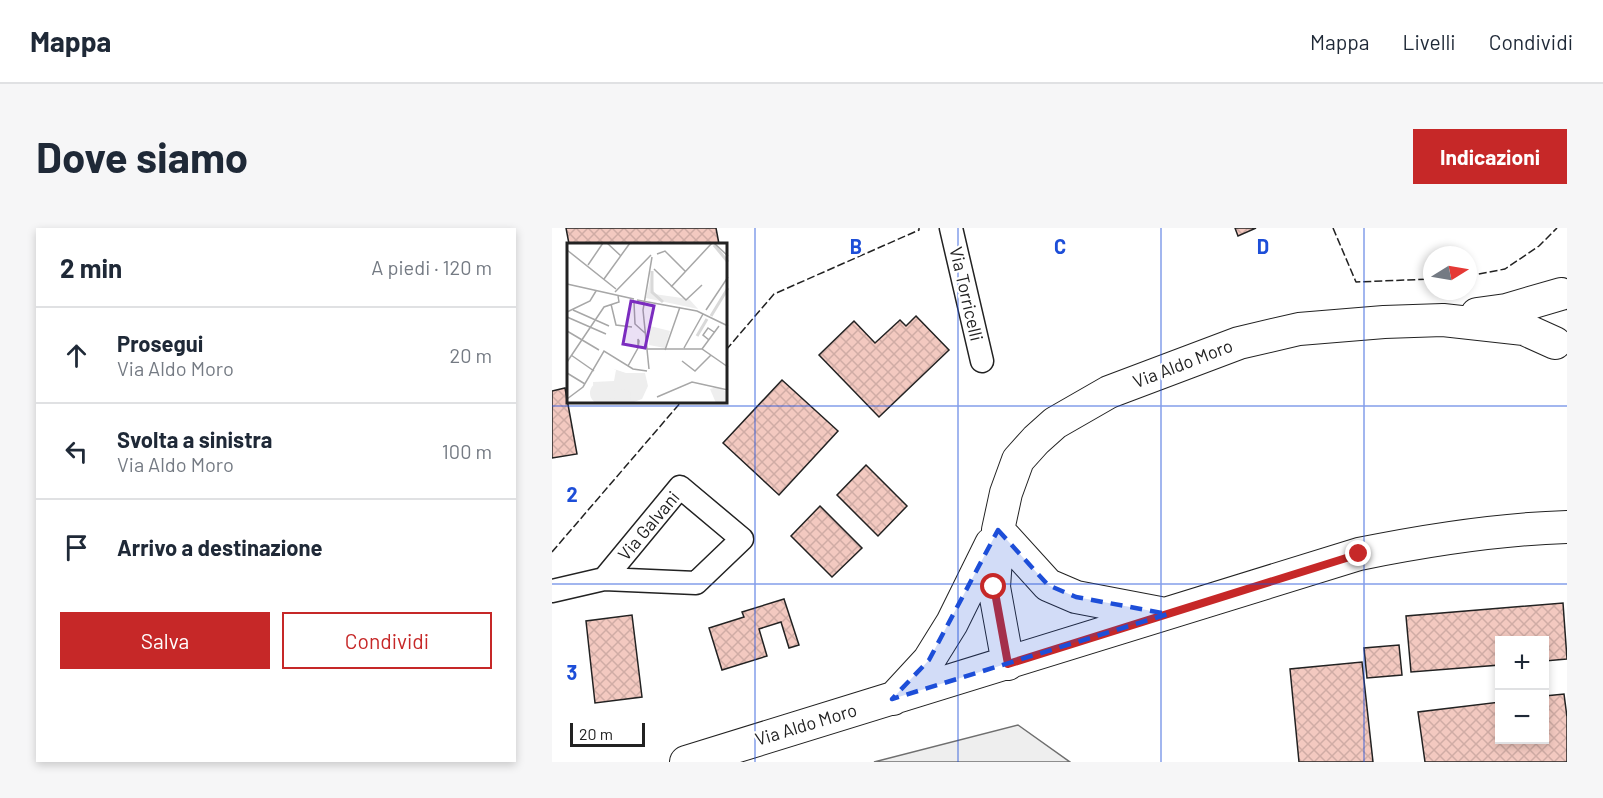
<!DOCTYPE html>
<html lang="it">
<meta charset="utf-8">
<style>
:root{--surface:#fff;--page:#f6f6f7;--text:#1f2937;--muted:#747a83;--line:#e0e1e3;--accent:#c62828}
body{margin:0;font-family:Barlow,sans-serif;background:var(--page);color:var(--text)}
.controls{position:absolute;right:18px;bottom:18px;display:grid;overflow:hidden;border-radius:0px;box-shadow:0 3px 9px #0003}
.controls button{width:54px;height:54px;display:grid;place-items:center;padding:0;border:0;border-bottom:2px solid var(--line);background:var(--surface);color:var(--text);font:30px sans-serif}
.compass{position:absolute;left:871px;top:18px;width:54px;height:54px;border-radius:50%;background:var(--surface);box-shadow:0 3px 9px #0003;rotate:79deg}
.scale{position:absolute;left:18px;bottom:15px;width:75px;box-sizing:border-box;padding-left:6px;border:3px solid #222;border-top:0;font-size:16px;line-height:21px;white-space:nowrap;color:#222;-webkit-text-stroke:4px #fff;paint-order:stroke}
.stop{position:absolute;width:18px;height:18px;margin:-14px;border:4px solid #c62828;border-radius:50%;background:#fff}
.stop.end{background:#c62828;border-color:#fff;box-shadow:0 2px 6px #0008}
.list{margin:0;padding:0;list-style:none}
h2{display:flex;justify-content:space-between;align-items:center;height:78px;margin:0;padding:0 24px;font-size:26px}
h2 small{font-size:20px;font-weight:400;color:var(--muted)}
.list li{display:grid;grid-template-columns:39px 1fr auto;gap:18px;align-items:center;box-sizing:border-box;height:96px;padding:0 24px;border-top:2px solid var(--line)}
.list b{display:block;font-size:22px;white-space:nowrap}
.list p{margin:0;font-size:20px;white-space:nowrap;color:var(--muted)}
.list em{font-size:20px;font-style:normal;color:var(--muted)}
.actions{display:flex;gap:12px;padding:18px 24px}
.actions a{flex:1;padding:14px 0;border:2px solid var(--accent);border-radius:0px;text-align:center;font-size:21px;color:var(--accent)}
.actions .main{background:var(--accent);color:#fff}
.icon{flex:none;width:33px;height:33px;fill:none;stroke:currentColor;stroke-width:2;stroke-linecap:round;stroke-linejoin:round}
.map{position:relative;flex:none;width:1015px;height:534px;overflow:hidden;border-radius:0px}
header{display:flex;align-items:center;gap:36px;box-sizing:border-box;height:84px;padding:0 30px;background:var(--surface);border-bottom:2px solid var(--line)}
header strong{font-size:28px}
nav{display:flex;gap:33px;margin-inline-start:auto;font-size:21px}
.intro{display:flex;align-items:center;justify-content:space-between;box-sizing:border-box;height:144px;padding:0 36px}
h1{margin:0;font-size:42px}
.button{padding:15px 27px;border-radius:0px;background:var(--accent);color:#fff;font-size:21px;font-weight:700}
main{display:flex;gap:36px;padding:0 36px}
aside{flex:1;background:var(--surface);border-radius:0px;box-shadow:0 3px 9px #0003}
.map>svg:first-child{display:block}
.garden{fill:#eee;stroke:#6f6f6f;stroke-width:1.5}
.building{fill:url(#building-cross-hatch);stroke:#222;stroke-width:1.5}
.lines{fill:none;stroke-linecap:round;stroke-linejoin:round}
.street-casing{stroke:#222;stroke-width:25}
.secondary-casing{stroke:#222;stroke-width:34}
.street{stroke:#fff;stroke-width:22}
.secondary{stroke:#fff;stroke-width:32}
.fence{stroke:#222;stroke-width:1.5;stroke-dasharray:8 3;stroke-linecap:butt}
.route{stroke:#c62828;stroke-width:8}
.marked{fill:#1d4ed8;fill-opacity:0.2;stroke:#1d4ed8;stroke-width:4.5;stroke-dasharray:12 8;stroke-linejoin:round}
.grid{fill:none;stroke:#1d4ed8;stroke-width:1.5;stroke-opacity:0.55}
.labels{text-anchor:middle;stroke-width:4.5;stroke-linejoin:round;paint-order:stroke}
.street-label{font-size:18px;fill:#222;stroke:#fff}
.inset-river{fill:none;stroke:#d9d9d9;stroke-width:3}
.inset-road{fill:none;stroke:#a7a7a7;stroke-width:1.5}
.view{fill:#7b2cbf;fill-opacity:0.15;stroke:#7b2cbf;stroke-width:3}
.inset-edge{fill:none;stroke:#222;stroke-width:3}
.grid-label{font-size:20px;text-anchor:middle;font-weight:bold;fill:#1d4ed8;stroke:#fff;stroke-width:4.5;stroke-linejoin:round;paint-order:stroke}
</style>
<header>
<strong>Mappa</strong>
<nav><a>Mappa</a><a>Livelli</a><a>Condividi</a></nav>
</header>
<div class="intro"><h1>Dove siamo</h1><a class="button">Indicazioni</a></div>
<main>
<aside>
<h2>2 min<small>A piedi · 120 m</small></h2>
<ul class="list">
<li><svg class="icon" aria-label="ahead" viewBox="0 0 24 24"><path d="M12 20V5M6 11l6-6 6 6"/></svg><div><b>Prosegui</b><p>Via Aldo Moro</p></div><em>20 m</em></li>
<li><svg class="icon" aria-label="left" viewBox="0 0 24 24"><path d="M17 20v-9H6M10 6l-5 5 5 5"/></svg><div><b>Svolta a sinistra</b><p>Via Aldo Moro</p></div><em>100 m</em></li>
<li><svg class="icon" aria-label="arrive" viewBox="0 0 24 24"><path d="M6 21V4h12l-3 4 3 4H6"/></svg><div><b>Arrivo a destinazione</b></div></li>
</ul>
<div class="actions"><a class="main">Salva</a><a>Condividi</a></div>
</aside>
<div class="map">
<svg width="1015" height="534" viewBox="0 0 1015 534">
<defs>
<pattern id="building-cross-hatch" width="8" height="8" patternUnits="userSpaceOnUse" patternTransform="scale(1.5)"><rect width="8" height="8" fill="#f3c9c0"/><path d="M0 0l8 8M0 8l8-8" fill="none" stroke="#d0aca5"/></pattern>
</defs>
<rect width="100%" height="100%" fill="#fff"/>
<!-- garden -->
<path class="garden" d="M466,497L518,534H322Z"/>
<!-- building -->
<path class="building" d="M14,0H164L167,16H17Z
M683,0H704L686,8Z
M364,88L397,122L327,189L267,127L302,93L323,115L348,92L354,98Z
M230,152L286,203L227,267L171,215Z
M13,160L25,226L0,230V163Z
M314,237L355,278L326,308L285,267Z
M268,278L310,320L280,349L239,308Z
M232,371L247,417L237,420L229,394L207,401L215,428L170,442L157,400L192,389L190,384Z
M1011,375L1015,431L993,433V412H948V437L859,444L854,388Z
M80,387L90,469L43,475L34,393Z
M847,417L850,447L815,450L812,420Z
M810,434L821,534H747L738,441Z
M1012,466L1015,489V534H873L866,484L948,474V512H993V468Z"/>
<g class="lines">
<defs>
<path id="street" d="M399,0L430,133
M0,363L52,351L144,355L190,311L128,259L52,351"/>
<path id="secondary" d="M925,86L954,82L1009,66
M446,302L496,357L524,369L608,385
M456,436L442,359L446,302L454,265L466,232L484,212L503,195L557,164L687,115L747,101L832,94L891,92L972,101L1003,115
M341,471L377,432L400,395L439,316
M134,534L807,326C876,312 945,301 1015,299"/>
</defs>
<!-- street casing -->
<use href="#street" class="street-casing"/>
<!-- secondary casing -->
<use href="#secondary" class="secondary-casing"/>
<!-- street -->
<use href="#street" class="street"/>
<!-- secondary -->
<use href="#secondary" class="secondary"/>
<!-- fence -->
<path class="fence" d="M781,0L804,54L880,51
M916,48L953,41L987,18L1005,0
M174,122L222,66L367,2V0
M0,324L129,174"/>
</g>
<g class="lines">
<!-- route -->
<path class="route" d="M442,359L456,436L807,326"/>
</g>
<!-- marked area -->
<path class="marked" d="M446,302L496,357L524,369L616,386L340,471L377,432Z"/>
<!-- grid -->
<path class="grid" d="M203,0V534M406,0V534M609,0V534M812,0V534M0,178H1015M0,356H1015"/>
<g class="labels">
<!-- street labels -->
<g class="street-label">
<text transform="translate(414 66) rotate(77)" y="6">Via Torricelli</text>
<text transform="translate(631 136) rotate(-21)" y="6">Via Aldo Moro</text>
<text transform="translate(97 298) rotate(-50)" y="6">Via Galvani</text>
<text transform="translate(254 497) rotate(-17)" y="6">Via Aldo Moro</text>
</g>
</g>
<!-- overview -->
<g transform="translate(15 15)">
<rect width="160" height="160" fill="#fff"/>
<path d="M84,32L87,51L122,56L131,66L79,55Z" fill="#eee"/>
<path d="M44,125L59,130H78L81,143L75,156L64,160H27L26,139L47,138L49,127ZM150,144L160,149V160H149L143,146Z" fill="#eee"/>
<path d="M83,83L103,88L98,105L82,102ZM23 150a11 11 0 1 1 22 0a11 11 0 1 1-22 0ZM48,144L64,149L63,158L47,160Z" fill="#eee"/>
<path class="inset-river" d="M147,2L161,19M85,28V49L96,59M144,73L161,45M130,93L140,76"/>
<path class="inset-road" d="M40,0L54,13M147,0L161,13M0,7L49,46M90,11L98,8L118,28M21,22L36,0M87,26L119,57L135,42M37,36L63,0M0,41L67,56M104,44L145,0M48,49L84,12M70,57L130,68L161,83M67,59L68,81L78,90M44,61L49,82L65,84M6,67L42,83M139,67L161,34M0,69L23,58L29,48M0,74L39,91M0,88L32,107M142,97L136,92L141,85L147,89M117,105L136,71M80,106H135L161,124M135,106L152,83M98,107L113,64M4,112L27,128M115,118L128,128L144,112M0,119L37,64L52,59L51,53M61,123L71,105L72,98L71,96V102M82,126L76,67L85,14M0,130L18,141M90,154L125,139L161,147M0,156L16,144L37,108L66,126L80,128"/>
<path class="view" d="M64,58L87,63L78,105L56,101Z"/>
<rect width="160" height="160" class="inset-edge"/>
</g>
<g class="grid-label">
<text x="304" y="26">B</text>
<text x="508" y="26">C</text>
<text x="711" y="26">D</text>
<text x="20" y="274">2</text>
<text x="20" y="452">3</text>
</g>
</svg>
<div class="controls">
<button>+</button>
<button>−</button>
</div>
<svg class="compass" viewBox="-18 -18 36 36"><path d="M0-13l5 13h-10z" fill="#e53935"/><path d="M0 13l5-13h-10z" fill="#747a83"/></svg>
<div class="scale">20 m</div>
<div class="stop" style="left:442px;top:359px"></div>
<div class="stop end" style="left:807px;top:326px"></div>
</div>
</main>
